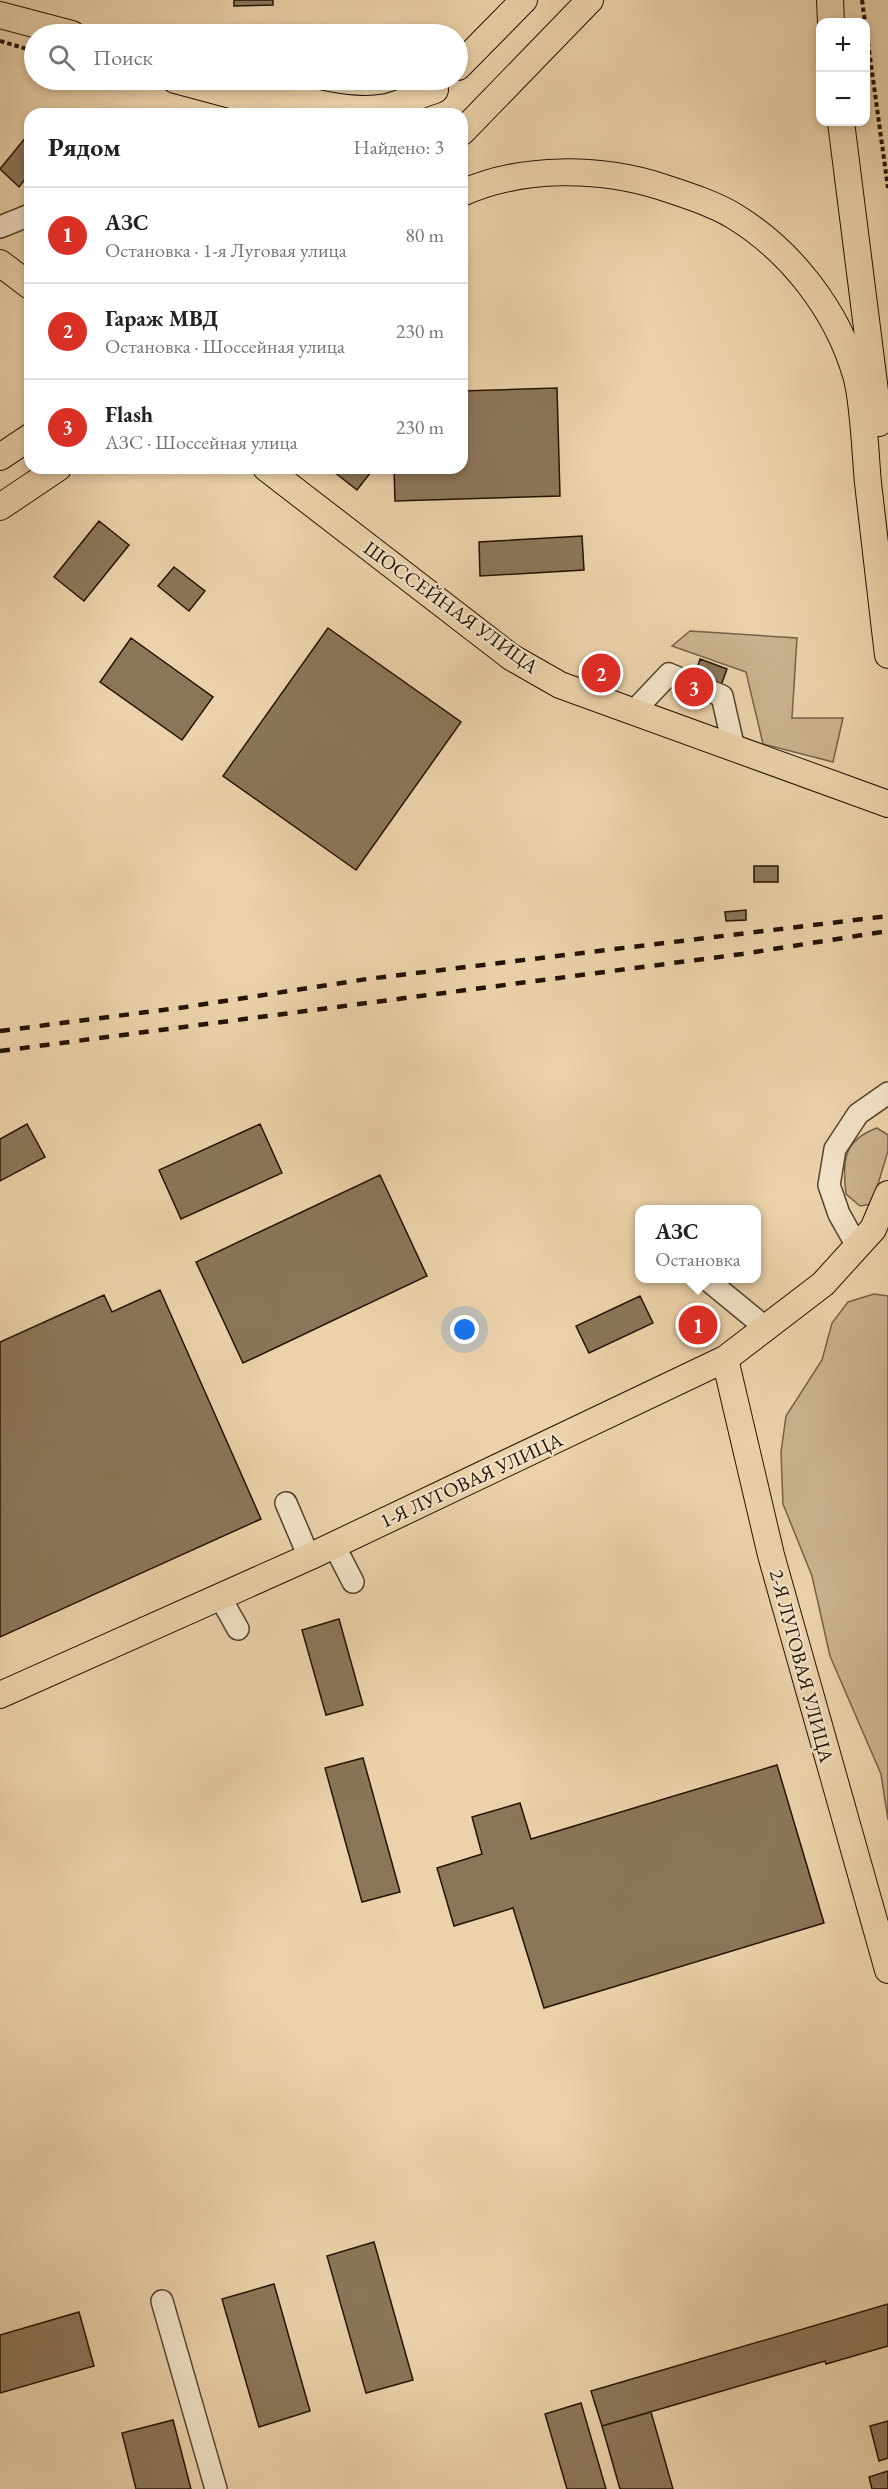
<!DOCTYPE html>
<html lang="ru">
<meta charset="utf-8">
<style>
:root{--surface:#fff;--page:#f2f2f2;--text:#222;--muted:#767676;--line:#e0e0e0;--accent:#d93025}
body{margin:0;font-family:"EB Garamond",serif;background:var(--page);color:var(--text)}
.controls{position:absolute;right:18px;top:18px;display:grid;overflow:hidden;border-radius:12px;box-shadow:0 3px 9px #0003}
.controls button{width:54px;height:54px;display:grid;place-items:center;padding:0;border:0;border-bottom:2px solid var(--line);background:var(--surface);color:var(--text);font:30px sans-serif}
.you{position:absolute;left:465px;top:1330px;width:21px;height:21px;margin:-15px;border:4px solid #fff;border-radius:50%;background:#1a73e8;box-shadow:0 0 0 9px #1a73e833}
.badge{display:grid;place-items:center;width:39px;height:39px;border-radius:50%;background:var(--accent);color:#fff;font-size:20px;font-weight:700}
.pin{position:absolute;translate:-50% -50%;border:3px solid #fff;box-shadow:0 2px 6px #0006}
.popup{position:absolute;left:635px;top:1205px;width:126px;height:78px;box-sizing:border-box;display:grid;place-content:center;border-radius:12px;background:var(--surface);filter:drop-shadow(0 2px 4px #0005);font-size:20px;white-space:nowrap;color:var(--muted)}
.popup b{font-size:22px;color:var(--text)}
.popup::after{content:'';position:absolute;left:50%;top:100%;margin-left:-12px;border:12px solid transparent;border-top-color:var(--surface)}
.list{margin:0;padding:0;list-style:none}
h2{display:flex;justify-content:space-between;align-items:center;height:78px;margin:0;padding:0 24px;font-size:26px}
h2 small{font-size:20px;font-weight:400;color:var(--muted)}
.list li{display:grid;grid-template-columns:39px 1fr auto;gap:18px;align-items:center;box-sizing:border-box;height:96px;padding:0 24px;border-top:2px solid var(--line)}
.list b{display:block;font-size:22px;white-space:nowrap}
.list p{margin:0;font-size:20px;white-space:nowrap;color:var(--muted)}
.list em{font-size:20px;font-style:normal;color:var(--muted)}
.icon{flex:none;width:33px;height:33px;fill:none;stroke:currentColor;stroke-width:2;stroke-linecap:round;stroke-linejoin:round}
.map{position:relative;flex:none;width:888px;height:2489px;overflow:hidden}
.search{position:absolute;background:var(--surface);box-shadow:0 3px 9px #0003;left:24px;top:24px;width:444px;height:66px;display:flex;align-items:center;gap:15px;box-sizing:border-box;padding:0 21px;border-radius:33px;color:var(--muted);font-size:22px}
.panel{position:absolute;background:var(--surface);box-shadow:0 3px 9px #0003;left:24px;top:108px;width:444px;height:366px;border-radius:18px}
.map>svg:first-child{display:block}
.green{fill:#c9b28d;stroke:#766247;stroke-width:1.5}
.building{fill:#8b7659;stroke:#231301;stroke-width:1.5}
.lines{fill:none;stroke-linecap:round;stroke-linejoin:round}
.minor-casing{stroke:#55432b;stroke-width:24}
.major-casing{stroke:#231301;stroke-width:28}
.path{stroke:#231301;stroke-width:4;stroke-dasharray:4.5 3;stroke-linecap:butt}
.minor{stroke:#f2e2c8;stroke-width:21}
.major{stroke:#ebd2aa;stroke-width:26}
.rail{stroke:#231301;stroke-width:4.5;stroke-dasharray:10 10;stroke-linecap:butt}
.labels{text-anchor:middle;stroke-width:4.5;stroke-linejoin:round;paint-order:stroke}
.street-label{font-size:20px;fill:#231301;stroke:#f2e2c8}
</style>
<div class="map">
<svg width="888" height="2489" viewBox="0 0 888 2489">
<rect width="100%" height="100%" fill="#ebd2aa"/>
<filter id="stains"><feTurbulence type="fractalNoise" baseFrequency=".00333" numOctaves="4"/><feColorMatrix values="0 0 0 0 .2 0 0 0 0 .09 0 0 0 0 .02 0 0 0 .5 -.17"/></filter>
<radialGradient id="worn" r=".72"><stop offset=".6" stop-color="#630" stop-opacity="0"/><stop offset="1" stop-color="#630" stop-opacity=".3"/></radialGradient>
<!-- green -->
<path class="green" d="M690,631L797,638L792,718H843L833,762L763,744L746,672L672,646Z
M877,1128L888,1135V1151L872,1204L860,1206L846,1194C842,1162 843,1140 877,1128Z
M874,1294L888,1296V1820L881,1774L830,1656L812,1576L783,1504L781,1452L786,1416L822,1360L832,1323L848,1302Z"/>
<!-- building -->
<path class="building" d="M234,0H273V5L234,6Z
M30,132V173L19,187L0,169Z
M557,388L560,496L395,501L394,468H462V391Z
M329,468H365L371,472L357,490Z
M99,521L129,545L84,601L54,577Z
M582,536L584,570L480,576L479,542Z
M174,567L205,591L189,611L158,586Z
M328,628L461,722L356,870L223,776Z
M131,638L213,697L182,740L100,682Z
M700,659L727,669L719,691L693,681Z
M754,866H778V882H754Z
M746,910V920L726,921L725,912Z
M27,1124L45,1157L0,1181V1139Z
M260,1124L282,1173L181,1219L159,1170Z
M380,1175L427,1276L243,1363L196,1262Z
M160,1290L261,1519L0,1637V1342L104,1295L112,1312Z
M640,1296L653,1323L589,1353L576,1326Z
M339,1619L363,1705L326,1715L302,1630Z
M363,1758L400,1892L362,1902L325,1768Z
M777,1765L824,1923L544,2008L513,1908L454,1926L437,1868L482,1854L472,1817L520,1803L531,1839Z
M374,2242L413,2380L366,2393L327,2256Z
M274,2284L310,2411L259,2427L222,2299Z
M888,2304V2346L826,2364L825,2361L602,2426L591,2391Z
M79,2312L94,2366L0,2393V2335Z
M581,2403L606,2489H567L545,2414Z
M651,2412L673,2489H620L602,2426Z
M173,2420L191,2489H136L122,2433Z
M888,2421V2458L879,2461L870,2426Z
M888,2471V2489H872L869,2477Z"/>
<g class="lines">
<defs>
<path id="minor" d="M0,227L30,215
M632,713L669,674L722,696L734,749
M857,1246L839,1214L829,1185L835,1149L858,1114L888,1093
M705,1278L766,1328
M286,1503L309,1557
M334,1545L353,1582
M220,1597L238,1629
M162,2301L216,2489"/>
<path id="major" d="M830,0L831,22
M0,15L72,34
M458,67L524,0
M175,80L257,102L275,114
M237,80C282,92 338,116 387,107C403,103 419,95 435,90
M841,122L879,423
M462,132L590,0
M462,193C522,166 600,167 662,187C686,195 712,203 734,216C791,251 837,310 856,375C864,403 865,452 868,483C875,541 881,598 888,655
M0,263L30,286
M0,457L30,437
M266,468L511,657L560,685L888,804
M0,507L58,468
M725,1359L771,1555L888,1970
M0,1695L309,1557L725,1359L823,1284L873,1229L888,1194"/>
</defs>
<!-- minor casing -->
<use href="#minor" class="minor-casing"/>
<!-- major casing -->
<use href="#major" class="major-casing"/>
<!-- path -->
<path class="path" d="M862,0L865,22
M866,28L888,188
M0,41L34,51
M142,80L155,83"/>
<!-- minor -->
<use href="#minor" class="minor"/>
<!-- major -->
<use href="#major" class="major"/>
<!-- rail -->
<path class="rail" d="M0,1031L186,1007L367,979L888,916
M0,1051L742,954L888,931"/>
</g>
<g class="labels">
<!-- street labels -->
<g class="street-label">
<text transform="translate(451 607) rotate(36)" y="7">ШОССЕЙНАЯ УЛИЦА</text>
<text transform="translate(471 1480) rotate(-25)" y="7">1-Я ЛУГОВАЯ УЛИЦА</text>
<text transform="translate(802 1666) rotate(75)" y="7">2-Я ЛУГОВАЯ УЛИЦА</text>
</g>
</g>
<rect width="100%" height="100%" filter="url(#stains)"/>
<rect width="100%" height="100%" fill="url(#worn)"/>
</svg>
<div class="controls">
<button>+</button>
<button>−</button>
</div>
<div class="you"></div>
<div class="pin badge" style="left:698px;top:1325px">1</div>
<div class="popup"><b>АЗС</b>Остановка</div>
<div class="pin badge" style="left:601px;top:673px">2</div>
<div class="pin badge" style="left:694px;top:687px">3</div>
<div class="search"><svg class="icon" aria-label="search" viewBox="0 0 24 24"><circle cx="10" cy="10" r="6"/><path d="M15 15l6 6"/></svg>Поиск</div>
<section class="panel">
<h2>Рядом<small>Найдено: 3</small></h2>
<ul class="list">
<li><span class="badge">1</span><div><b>АЗС</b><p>Остановка · 1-я Луговая улица</p></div><em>80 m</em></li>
<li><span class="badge">2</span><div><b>Гараж МВД</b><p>Остановка · Шоссейная улица</p></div><em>230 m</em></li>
<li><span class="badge">3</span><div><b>Flash</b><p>АЗС · Шоссейная улица</p></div><em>230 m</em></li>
</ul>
</section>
</div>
